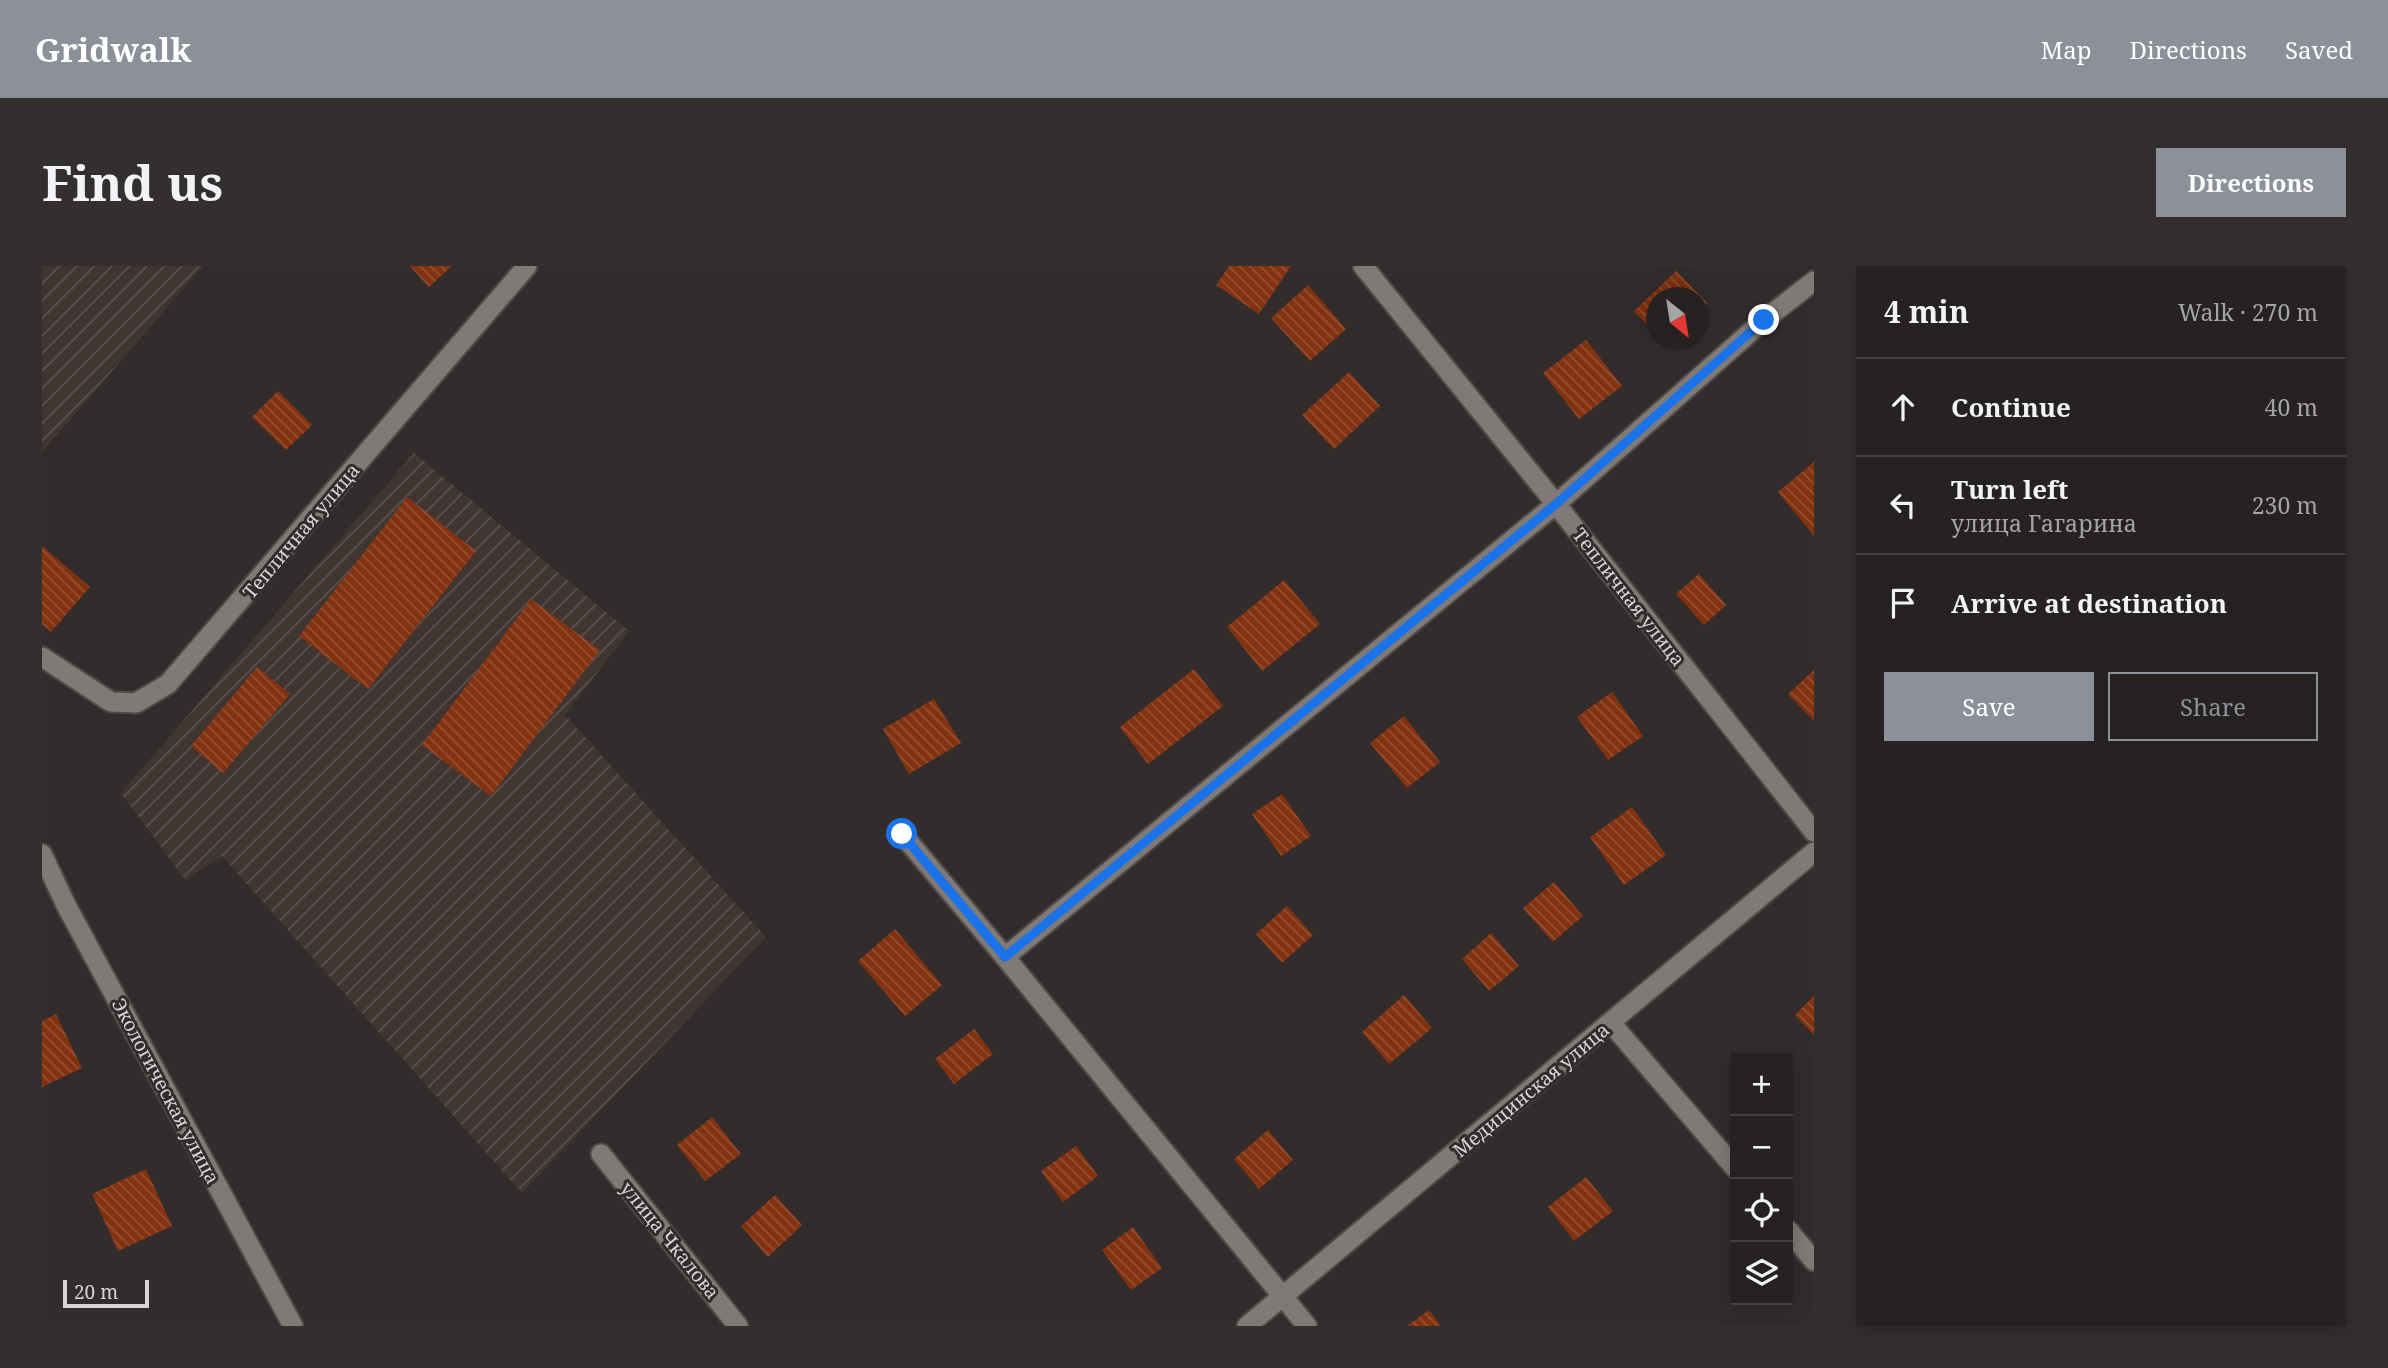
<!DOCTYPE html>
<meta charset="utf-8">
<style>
:root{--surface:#262221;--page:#322f2e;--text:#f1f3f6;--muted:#a4a4a5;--line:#423f3f;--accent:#8c9099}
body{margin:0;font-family:"Noto Serif",serif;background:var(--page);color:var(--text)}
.controls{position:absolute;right:21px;bottom:21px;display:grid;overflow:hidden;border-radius:0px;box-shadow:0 4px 18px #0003}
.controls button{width:63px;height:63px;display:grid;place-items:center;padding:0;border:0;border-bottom:2px solid var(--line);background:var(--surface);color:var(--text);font:35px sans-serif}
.compass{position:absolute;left:1604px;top:21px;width:63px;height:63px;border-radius:50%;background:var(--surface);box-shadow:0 4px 18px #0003;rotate:150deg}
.scale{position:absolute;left:21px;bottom:18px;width:86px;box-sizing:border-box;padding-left:7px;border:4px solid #d7d4d3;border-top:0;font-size:19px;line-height:24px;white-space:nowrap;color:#d7d4d3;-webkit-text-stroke:5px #322d2c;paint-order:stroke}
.stop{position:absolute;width:21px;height:21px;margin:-16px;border:5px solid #1a73e8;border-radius:50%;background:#fff}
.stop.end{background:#1a73e8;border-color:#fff;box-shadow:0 2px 7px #0008}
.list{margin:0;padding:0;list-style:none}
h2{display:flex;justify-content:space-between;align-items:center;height:91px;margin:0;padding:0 28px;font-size:30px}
h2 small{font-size:23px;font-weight:400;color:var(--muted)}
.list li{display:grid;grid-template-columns:46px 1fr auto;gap:21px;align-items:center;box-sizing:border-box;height:98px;padding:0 28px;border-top:2px solid var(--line)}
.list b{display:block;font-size:26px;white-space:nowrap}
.list p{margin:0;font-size:23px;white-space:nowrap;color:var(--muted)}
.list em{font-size:23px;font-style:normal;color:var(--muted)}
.actions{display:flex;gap:14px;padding:21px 28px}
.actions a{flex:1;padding:16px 0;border:2px solid var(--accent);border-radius:0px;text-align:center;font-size:24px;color:var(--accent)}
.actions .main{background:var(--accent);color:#fff}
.icon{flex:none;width:38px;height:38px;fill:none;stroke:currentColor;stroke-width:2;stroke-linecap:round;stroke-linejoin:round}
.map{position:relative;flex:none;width:1772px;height:1060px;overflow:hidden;border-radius:0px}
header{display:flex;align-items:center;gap:42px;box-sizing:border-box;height:98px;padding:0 35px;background:var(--accent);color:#fff}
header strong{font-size:33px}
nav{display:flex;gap:38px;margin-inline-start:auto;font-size:24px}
.intro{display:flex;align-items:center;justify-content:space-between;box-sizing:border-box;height:168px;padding:0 42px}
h1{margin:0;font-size:49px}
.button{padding:18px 32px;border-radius:0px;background:var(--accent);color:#fff;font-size:24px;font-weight:700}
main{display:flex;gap:42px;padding:0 42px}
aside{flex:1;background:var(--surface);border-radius:0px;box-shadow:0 4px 18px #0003}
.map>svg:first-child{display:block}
.industrial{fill:url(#industrial-furrows)}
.building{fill:url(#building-back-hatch)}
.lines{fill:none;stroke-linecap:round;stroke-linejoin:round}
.minor-casing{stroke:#4f4b49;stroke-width:23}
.minor{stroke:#7f7977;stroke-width:19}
.route{stroke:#1a73e8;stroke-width:9}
.labels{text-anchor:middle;stroke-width:6;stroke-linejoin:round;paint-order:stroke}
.street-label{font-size:19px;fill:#d7d4d3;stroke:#322d2c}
</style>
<header>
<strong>Gridwalk</strong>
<nav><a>Map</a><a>Directions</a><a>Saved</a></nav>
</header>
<div class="intro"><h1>Find us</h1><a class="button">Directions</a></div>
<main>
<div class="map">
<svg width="1772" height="1060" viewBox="0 0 1772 1060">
<defs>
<pattern id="industrial-furrows" width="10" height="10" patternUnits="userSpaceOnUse" patternTransform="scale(1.75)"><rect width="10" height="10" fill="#403531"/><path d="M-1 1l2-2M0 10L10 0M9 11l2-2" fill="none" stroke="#5b514e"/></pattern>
<pattern id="building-back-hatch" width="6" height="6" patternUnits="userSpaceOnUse" patternTransform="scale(1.75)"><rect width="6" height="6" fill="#833210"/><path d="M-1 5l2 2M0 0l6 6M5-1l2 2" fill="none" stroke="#944f32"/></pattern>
</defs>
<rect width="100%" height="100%" fill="#322d2c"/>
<!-- industrial -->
<path class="industrial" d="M0,0H161L0,186Z
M372,187L587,365L523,449L724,671L480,927L180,590L143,614L79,527Z"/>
<!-- building -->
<path class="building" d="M368,0H410L387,21Z
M1187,0H1249L1217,48L1174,19Z
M1634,5L1665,37L1657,45V32H1615V69L1592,45Z
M1266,19L1304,63L1268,95L1229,52Z
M1544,74L1580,120L1537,153L1501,107Z
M1307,106L1338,140L1292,183L1260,149Z
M236,125L270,159L244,184L210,151Z
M1772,196V270L1736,226Z
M365,231L434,285L326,423L257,370Z
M0,280L48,321L9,366L0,358Z
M1657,308L1684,339L1662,359L1634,328Z
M1242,314L1278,358L1220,405L1185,361Z
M489,333L558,384L449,530L380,479Z
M215,401L248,428L181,507L149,480Z
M1152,403L1181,440L1106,498L1078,461Z
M1772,404V455L1746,428Z
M1570,426L1601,470L1566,494L1535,451Z
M892,433L919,477L867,508L841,463Z
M1362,450L1398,496L1365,522L1328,477Z
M1240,528L1269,570L1239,590L1210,548Z
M1590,541L1624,589L1582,619L1548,571Z
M1512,616L1541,650L1511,676L1481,642Z
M1245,640L1271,669L1240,697L1214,668Z
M853,663L900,719L863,750L816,695Z
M1449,667L1477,700L1447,725L1420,693Z
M1362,729L1390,762L1347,798L1320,766Z
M1772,730V769L1753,749Z
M14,748L40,802L0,821V755Z
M932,763L951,788L912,818L893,793Z
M670,851L699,888L663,915L635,879Z
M1226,864L1251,894L1217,923L1192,893Z
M1034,880L1056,910L1021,936L999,905Z
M104,903L130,960L76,985L50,928Z
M1544,911L1571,945L1532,975L1506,941Z
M733,929L760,959L726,991L699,960Z
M1091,961L1120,1002L1089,1024L1060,984Z
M1387,1044L1399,1060H1365Z"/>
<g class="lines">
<defs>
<path id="minor" d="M1321,0L1514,238L1772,566
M0,391L69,436L94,437L126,418L485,0
M860,568L963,691L1265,1060
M0,588L24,639L251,1060
M963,691L1514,238L1722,54L1772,15
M1569,757L1693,902
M559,888L696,1060
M1746,964L1772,995
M1205,1060L1772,586"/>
</defs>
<!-- minor casing -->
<use href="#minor" class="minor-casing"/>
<!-- minor -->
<use href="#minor" class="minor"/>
</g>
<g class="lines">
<!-- route -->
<path class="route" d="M860,568L963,691L1514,238L1722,54"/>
</g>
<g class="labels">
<!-- street labels -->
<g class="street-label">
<text transform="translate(259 265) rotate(-50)" y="7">Тепличная улица</text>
<text transform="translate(1587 331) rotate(52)" y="7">Тепличная улица</text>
<text transform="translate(1489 824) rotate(-40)" y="7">Медицинская улица</text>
<text transform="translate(124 825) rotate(62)" y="7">Экологическая улица</text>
<text transform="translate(628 974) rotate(51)" y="7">улица Чкалова</text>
</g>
</g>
</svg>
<div class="controls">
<button>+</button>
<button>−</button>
<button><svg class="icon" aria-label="locate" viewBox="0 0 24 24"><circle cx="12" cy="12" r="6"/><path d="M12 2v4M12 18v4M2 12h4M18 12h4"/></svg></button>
<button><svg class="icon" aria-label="layers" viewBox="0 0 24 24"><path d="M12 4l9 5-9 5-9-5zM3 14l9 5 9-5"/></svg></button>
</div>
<svg class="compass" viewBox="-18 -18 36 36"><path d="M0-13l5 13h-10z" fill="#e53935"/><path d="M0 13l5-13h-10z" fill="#a4a4a5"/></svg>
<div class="scale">20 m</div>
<div class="stop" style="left:860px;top:568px"></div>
<div class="stop end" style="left:1722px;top:54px"></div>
</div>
<aside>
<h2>4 min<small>Walk · 270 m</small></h2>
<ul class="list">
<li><svg class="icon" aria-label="ahead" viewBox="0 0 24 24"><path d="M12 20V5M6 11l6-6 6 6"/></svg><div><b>Continue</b></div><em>40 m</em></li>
<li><svg class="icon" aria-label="left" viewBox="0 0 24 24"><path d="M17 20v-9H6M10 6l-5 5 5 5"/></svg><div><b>Turn left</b><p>улица Гагарина</p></div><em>230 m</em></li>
<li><svg class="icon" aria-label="arrive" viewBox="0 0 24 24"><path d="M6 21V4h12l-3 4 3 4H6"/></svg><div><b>Arrive at destination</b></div></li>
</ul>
<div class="actions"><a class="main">Save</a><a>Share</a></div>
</aside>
</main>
